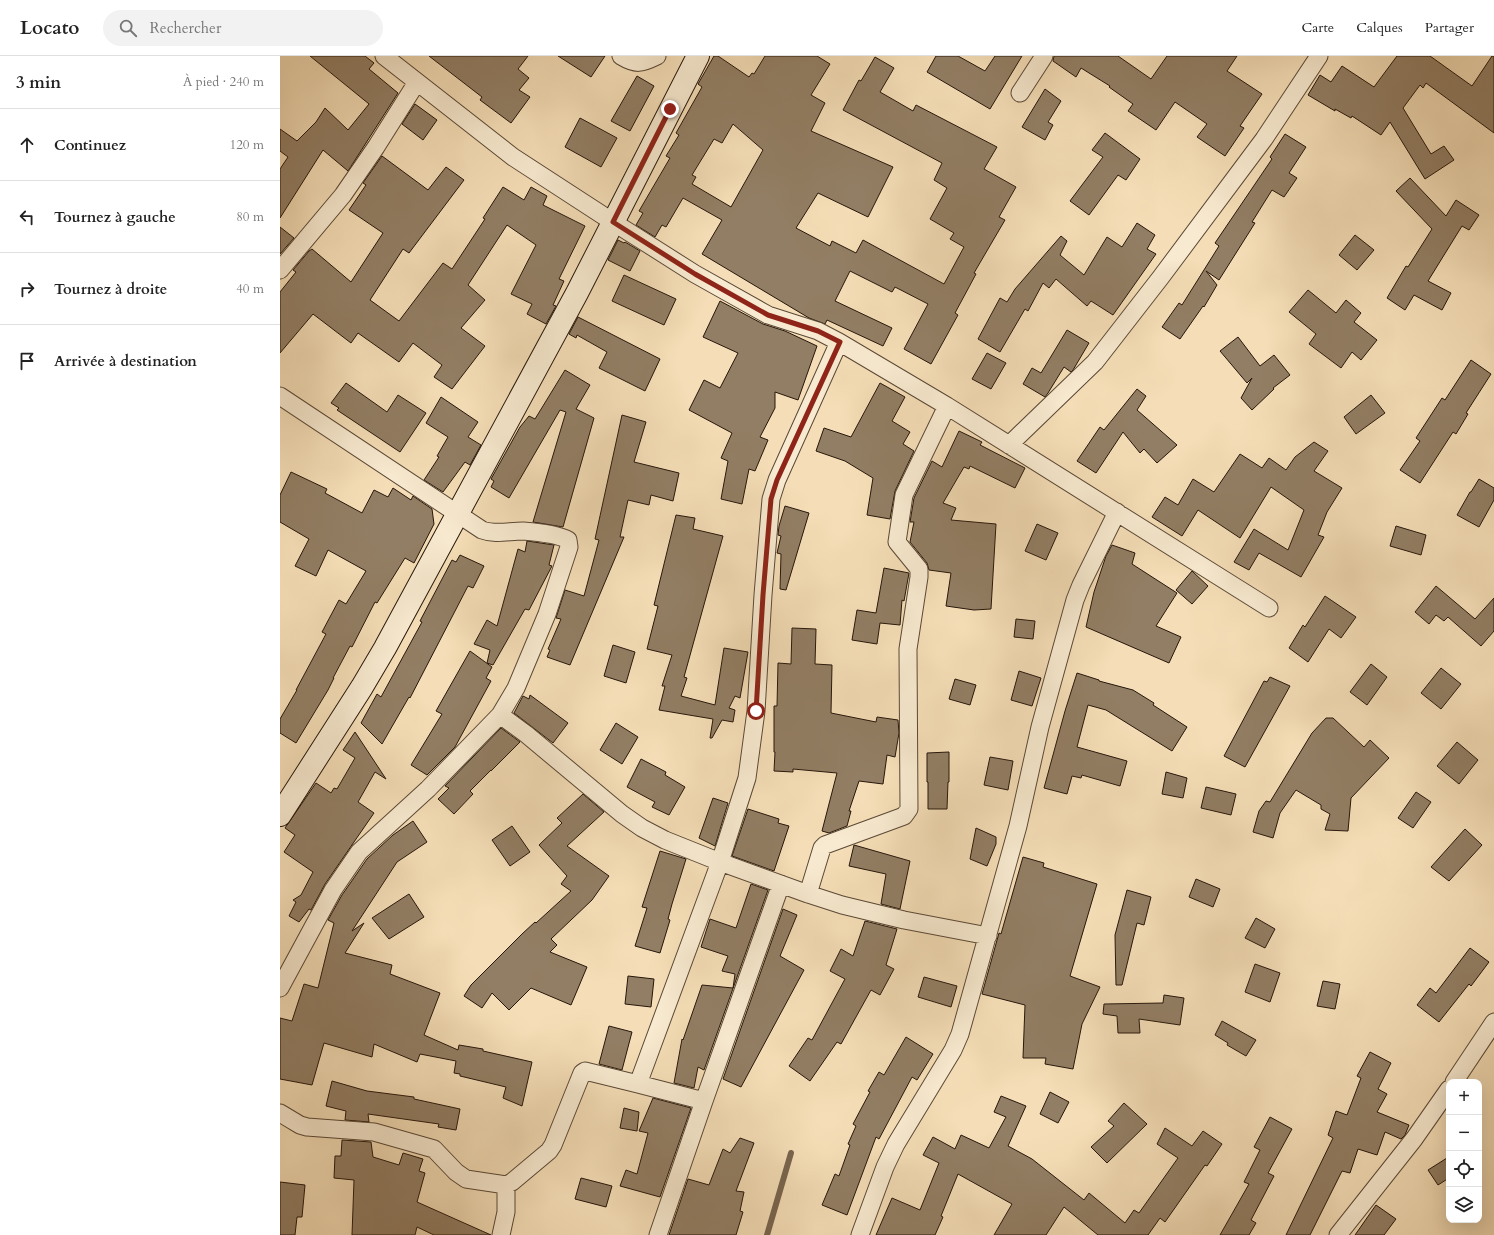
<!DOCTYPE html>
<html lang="fr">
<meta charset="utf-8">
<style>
:root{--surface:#fff;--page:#f2f2f2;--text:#222;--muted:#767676;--line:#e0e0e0}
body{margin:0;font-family:Cardo,serif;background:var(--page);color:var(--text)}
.controls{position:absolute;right:12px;bottom:12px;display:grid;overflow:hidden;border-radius:8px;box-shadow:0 4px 16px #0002}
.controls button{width:36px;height:36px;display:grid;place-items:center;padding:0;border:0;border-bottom:1px solid var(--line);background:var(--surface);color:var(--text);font:20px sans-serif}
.stop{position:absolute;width:12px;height:12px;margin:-9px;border:3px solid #8f2418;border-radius:50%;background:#fff}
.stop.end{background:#8f2418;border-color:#fff;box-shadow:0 1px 4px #0008}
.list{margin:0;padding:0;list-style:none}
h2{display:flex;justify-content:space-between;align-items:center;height:52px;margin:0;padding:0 16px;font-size:17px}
h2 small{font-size:13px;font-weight:400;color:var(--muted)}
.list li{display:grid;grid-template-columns:26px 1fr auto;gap:12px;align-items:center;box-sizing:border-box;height:72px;padding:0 16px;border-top:1px solid var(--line)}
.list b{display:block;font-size:15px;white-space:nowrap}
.list em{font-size:13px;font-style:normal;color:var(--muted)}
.icon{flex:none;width:22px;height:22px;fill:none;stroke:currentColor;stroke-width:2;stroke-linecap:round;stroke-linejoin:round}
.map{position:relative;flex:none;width:1214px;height:1179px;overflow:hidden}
header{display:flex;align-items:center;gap:24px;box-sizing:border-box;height:56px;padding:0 20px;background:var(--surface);border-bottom:1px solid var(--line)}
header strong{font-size:19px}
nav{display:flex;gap:22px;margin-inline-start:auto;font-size:14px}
.search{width:280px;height:36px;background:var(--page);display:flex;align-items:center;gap:10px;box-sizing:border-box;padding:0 14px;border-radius:22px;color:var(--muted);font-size:15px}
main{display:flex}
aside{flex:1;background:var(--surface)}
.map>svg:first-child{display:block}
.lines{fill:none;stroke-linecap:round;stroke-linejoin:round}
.stream{stroke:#78654f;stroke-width:6}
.building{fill:#927e64;stroke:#26160b;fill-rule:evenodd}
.street-casing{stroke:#5a4836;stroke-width:19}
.secondary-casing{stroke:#26160b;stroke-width:24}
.street{stroke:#f8ead0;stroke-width:17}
.secondary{stroke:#f8ead0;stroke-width:22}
.route{stroke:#8f2418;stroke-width:5}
</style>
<header>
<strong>Locato</strong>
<div class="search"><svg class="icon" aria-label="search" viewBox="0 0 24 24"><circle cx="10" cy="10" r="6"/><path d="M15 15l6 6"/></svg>Rechercher</div>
<nav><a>Carte</a><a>Calques</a><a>Partager</a></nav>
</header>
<main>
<aside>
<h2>3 min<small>À pied · 240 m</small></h2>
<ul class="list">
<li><svg class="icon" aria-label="ahead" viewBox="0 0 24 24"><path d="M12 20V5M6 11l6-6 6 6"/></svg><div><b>Continuez</b></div><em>120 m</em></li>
<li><svg class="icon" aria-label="left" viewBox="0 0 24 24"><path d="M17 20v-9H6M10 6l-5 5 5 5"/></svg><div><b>Tournez à gauche</b></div><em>80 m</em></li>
<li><svg class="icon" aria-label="right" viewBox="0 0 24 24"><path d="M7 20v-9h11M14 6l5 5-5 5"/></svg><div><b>Tournez à droite</b></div><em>40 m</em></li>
<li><svg class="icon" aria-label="arrive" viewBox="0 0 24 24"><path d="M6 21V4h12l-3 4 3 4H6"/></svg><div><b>Arrivée à destination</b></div></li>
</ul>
</aside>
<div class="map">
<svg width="1214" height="1179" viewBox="0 0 1214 1179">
<rect width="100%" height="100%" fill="#f5deb7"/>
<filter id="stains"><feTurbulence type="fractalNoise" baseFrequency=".005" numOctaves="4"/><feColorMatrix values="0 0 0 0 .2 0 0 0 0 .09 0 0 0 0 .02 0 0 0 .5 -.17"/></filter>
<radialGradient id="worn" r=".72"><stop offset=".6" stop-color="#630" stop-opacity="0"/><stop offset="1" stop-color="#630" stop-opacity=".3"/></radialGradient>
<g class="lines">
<!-- stream -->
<path class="stream" d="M487,1179L511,1097"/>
</g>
<!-- building -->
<path class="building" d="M30,0H85L94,7L89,13L118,37L68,115L43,94L0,162V113L8,101L0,95V73L17,85L36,66L45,52L68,74L89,48Z
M149,0H248L238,13L249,22L239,34L250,41L231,67L200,44L202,41Z
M278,0H325L311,21Z
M434,0H438L469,21L472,17L474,18L485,0H537L550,8L531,39L545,47L531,75L613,111L588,161L538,137L516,172L550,190L552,185L576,197L583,184L664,228L684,191L670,183L674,177L650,163L667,132L654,124L662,107L563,54L579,24L581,25L595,1L614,12L600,36L633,55L636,49L717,91L704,113L736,131L719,161L725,164L694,217L696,218L675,257L678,259L651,308L624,293L648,248L615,231L612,236L570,215L555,245L612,272L603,290L547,264L545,268L529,262L422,198L442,164L403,142L386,171L382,169L375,181L356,169L363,157L359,155L390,102L386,100L399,79L396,77L422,31L418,28ZM453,68L483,94L451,151L412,128L416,121L412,119L434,83L442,87Z
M656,0H678L705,15L715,0H742L710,53L647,16Z
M774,0H838L871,23L887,0H957L947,15L982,38L960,70L964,72L945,100L917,81L927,68L895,46L876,74L848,55L853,48L829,31L830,30L801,12L796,21L773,5Z
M1117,0H1150L1192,30L1212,0H1214V77L1146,27L1143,32L1140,29L1123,52L1151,98L1164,90L1174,104L1145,123L1110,66L1101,79L1072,60L1071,62L1055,53V55L1028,39L1040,19L1051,26L1062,10L1094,31Z
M357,20L374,30L350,75L331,65Z
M765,33L781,45L768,66L773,69L765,84L742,71Z
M135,48L157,64L143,84L122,68Z
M300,62L337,82L321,111L285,91Z
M825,77L860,103L846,124L838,119L809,159L790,145L823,101L812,94Z
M1005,78L1026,91L1009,117L1017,122L1004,141L992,134L972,166L975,167L939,224L926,215L937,229L924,251L923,250L900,283L882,271L899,247L902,249L939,190L935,187L992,103L990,101Z
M102,100L148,134L166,111L184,124L129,197L123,193L90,244L119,265L163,207L172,213L205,163L203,162L223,131L244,144L251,131L267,140L263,149L305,170L279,223L284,225L273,249L276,250L266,268L247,258L252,248L231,238L256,189L227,169L188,229L205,244L181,272L205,290L172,333L154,321L162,309L133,287L119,306L78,277L71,287L33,258L0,297V236L16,216L13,214L29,195L32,193L71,226L103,177L69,154L86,129L83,127Z
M1130,122L1166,160L1176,144L1199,159L1189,174L1182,170L1148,225L1171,237L1162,254L1134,239L1125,254L1107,242L1126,210L1128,211L1152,173L1116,135Z
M857,167L875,179L867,193L876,198L833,259L811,245L807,250L776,223L769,232L763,227L748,255L745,253L720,296L698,283L720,242L727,246L735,233L781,180L787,185L780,199L804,219L827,181L842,191Z
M0,171L14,182L0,198Z
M1075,179L1094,194L1077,214L1059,199Z
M338,184L344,187L345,186L360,195L350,215L328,204Z
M344,219L396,243L384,269L332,245Z
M1028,234L1056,257L1066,244L1081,257L1074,266L1097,284L1081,304L1072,296L1061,312L1029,288L1036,278L1009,256Z
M440,245L483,268L505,275L537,290L518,344L495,336V352L480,381L488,384L475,415L469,413L462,448L441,443L448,405L441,402L452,377L409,354L424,324L440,332L458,297L423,281Z
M298,261L380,303L365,335L319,312L327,296L297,279L296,282L289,278Z
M787,274L809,287L793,314L791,316L784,311L768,337L765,341L743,328L752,312L761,317Z
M958,281L980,310L994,299L1010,319L993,332L994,333L972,354L961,342L972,322L967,327L940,295Z
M707,297L726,307L711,333L692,323Z
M1191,304L1211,318L1186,357L1188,358L1176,378L1173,376L1140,427L1120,414L1140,385L1136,382L1162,342L1165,344Z
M285,314L310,329L296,353L314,362L283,471L253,466L286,356L280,354L229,442L211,431L214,425L211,423L240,371L249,360L255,363Z
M66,327L107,356L118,339L146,357L120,396L57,354L59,352L51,347Z
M600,327L625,341L612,365L630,376L623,388L634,395L615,435L610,463L587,459L593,422L565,405L536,395L544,372L571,381Z
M857,333L866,340L857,354L897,389L877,407L864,393L860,397L843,376L816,417L797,405L820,371L824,374Z
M1091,339L1105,357L1076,378L1064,361Z
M161,341L198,366L188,381L201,389L190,409L185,406L163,436L144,424L159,401L157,400L168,381L146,367Z
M342,359L366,366L354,406L399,417L393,445L371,439L369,449L348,444L340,481H344L290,609L267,601L270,594L268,593L281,563L276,562L285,534L304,540L319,484L315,483Z
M679,375L702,386L700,389L745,412L735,432L690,410L689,413L684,411L663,447L676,452L671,464L716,468L711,553L694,554L666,550L671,517L649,514L647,507L630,486L634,466H630L634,442L652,405L662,411Z
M1034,386L1048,395L1034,415L1062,432L1047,456L1038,479L1044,481L1021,521L979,497L969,514L954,506L974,473L1008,494L1024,454L991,431L960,482L918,454L902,480L872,461L885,441L898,449L913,423L934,436L960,398L982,412L989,402L1006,414L1015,401Z
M11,416L47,433L45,437L82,457L94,434L108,441L113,432L131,444L133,440L152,453L154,468L134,507L125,502L97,547L95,546L72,591L70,590L53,622H54L48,634L16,687L0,677V663L17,634H16L46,578L42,576L59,544L66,548L86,515L48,494L36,520L15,510L29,483L0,466V439Z
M1199,423L1214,432V444L1199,471L1177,459L1190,436H1191Z
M505,450L529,457L506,534L500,533L501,498L497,497L501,480L498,479L499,470Z
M396,459L415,462L413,473L443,480L404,621L407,622L401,640L435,649L444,592L468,596L460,642L455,640L449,652L455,654L453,666L442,664L432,682H430L433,663L379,654L385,630H382L392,599L367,593L378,550L374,549Z
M757,468L778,477L766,504L745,495Z
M1116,470L1146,479L1141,499L1110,490Z
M247,485L274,489L269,509L272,510L249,554L245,553L213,609L207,607L210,594L194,588L207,564L217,570L238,493L245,496Z
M832,489L855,497L852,508L897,537L876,570L901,581L889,607L806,571L814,536L826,500Z
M180,499L204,510L193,532L188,530L130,642L129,641L102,688L81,667L97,638L101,641L142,566L140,565L172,504L176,506Z
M604,512L629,517L624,545L622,544L620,569L600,567L597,588L572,584L577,554L596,557Z
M912,515L928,530L912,548L896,534Z
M1156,530L1195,563L1214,542V575L1201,590L1168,561L1164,565L1156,559L1149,568L1135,556Z
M1045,540L1076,561L1061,582L1049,573L1028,606L1009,592L1023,569L1025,571Z
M736,563L755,565L753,583L734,581Z
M512,572L536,573L535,608L552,609L551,657L596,666L597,661L618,664L619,677L615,701L607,699L603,728L579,725L569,755H571L567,770L549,777L542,775L557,717L513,713V716L494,715L495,696H494V650H497L498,607L511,608Z
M333,589L355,596L346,627L324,620Z
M190,595L212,611L206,622L211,625L175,691L147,719L131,709L162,658L156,655Z
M1091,608L1107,621L1087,649L1070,636Z
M1161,612L1181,628L1161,653L1141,637Z
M739,615L761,622L752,650L731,644Z
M797,617L819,624V625L853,634L874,647L873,649L907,671L892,695L826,654L808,649L797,691L847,705L840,730L802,719L801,722L792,720L787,738L764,732L785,655Z
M990,621L1010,630L965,711L944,700L984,625L987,626Z
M675,623L696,629L690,649L669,643Z
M250,639L288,667L273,687L234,657L243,640L249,643Z
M1046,662H1053L1084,691L1090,684L1109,702L1071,742L1068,775L1045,774L1050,758L1041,753V749L1016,734L1000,757L993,782L973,776L979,755L986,745L990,746L1032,677Z
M336,667L358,681L342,708L320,694Z
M221,672L240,686L211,715V714L190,735L193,738L174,758L158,743L169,732L165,730Z
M75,676L106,723L95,716L78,746L94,757L45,828L31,854L29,853L19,866L9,860L16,846L13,844L21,839L33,816L4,796L15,779L5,772L36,727L51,737L54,732L57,733L75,702L63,694Z
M1177,686L1198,704L1179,728L1157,710Z
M669,696V726H668L667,753H648V726H647V697Z
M710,701L733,705L728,734L704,729Z
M361,703L386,716L385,719L405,731L389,759L372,751L375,746L347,731Z
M886,716L907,722L903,742L882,738Z
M926,731L956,738L951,759L921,752Z
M1136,736L1151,746L1133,772L1118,762Z
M303,738L324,756L287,790L329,820L312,844L271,883L277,889L270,896L307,911L291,949L251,932L229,954L212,937L202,952L184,940L191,929L242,878L255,866L256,867L291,835L281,828L287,820L259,789L282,767L277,762Z
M433,742L448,747L435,790L419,782Z
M468,753L499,763L498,767L509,770L494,815L452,800Z
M133,765L147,786L117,806L72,875L84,867L65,897L112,909L110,918L160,937L144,979L178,994L179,989L203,993V995L252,1006L242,1050L223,1042L226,1031L180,1020V1018L174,1017L176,1005L140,998L137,1006L94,988L92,1001L44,987L32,1029L0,1023V962L12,965L24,928L38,932L54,867L48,864L62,839L87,803L113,779Z
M232,770L250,796L230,810L212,784Z
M696,772L716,781V788L707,810L690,803Z
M1185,773L1202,789L1169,825L1151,811Z
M574,789L630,805L620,853L601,848L606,818L569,810Z
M380,795L406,803L392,848L388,863L390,864L380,897L355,890L367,852L362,851Z
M743,801L764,807L763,811L817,828L790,920L820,931L802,968L793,1013L765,1008L766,1002H743L745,949L702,938L719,877L721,878Z
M916,823L940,833L933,851L909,841Z
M471,828L488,834L424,1014L418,1011L414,1032L394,1027L402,983L403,984L422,929L453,932L455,918L442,915L448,900L421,891L430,863L456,872Z
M847,834L871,841L864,869L857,867L842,929H836L835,879Z
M129,838L144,861L109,883L92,862Z
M503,853L517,859L500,900L524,914L461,1031L443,1023Z
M976,862L995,873L985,892L965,882Z
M585,865L617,873L606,909L614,913L600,939L591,934L561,988L557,986L530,1025L509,1010L528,982L532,984L565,923L550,915L561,893L573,900Z
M1190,892L1209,906L1191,930L1189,928L1159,966L1137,949L1150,932L1156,937Z
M975,908L1000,917L990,946L965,936Z
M348,920L374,923L371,951L345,948Z
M644,921L677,930L671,951L638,941Z
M1043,925L1060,928L1055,953L1037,950Z
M884,939L904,942L900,969L859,963L860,977H838L837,960L823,958L824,948L883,947Z
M942,965L976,984L966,1000L947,989L948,987L935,979Z
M329,970L352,976L342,1014L319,1008Z
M626,981L653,998L637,1024L632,1021L599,1083L596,1081L567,1159L542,1149L555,1118L559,1120L570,1089L568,1088L576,1070L573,1068L590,1036L588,1035L599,1016L604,1019Z
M1090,996L1111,1007L1098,1033L1107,1038L1097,1056L1129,1069L1125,1079L1121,1083L1105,1076L1097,1099L1078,1093L1070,1117L1062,1115L1030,1179H1006L1053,1082L1048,1079L1056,1055L1067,1059L1081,1022L1077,1020Z
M52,1025L87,1035L134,1041V1043L180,1053L176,1074L158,1071L159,1068L88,1058L89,1066L65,1064L66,1055L46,1050Z
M770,1036L789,1046L778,1067L760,1058Z
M721,1040L746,1050L728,1090L752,1103L804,1144L809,1137L845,1167L854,1154L859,1157L898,1102L877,1088L885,1072L912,1090L923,1075L942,1088L927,1110L925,1109L885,1166L880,1162L868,1179H818L784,1151L766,1179H714L732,1148L678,1118L661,1160L663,1161L655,1179H596L612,1142L640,1154L659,1107L643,1099L653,1081L675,1093L681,1079L709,1092L726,1061L714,1056Z
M373,1042L411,1052L380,1141L340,1130L346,1114L357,1118L368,1077L359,1075Z
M844,1047L867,1068L827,1107L811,1091L834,1070L828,1065Z
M344,1052L359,1056L357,1075L340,1072Z
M990,1061L1012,1073L988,1117L994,1120L971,1164L976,1167L969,1179H940L969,1128L964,1126L980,1094L974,1091Z
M460,1082L474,1087L456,1135L464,1136L460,1155L463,1156L456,1179H389L408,1123L429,1129L443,1093L450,1097Z
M62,1084L91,1086L93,1101L119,1109L123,1097L143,1103L139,1115L145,1117L137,1146L211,1179H154L137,1171L135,1179H72L74,1124L54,1122L55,1100H61Z
M1169,1100V1122L1158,1129L1148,1114L1167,1102V1101Z
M301,1122L332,1130L326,1151L295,1143Z
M0,1126L25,1129L22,1161H17L15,1179H0Z
M1096,1149L1116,1163L1104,1179H1075Z"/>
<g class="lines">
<defs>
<path id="street" d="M104,0L233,101L333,166L415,218L488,259L538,275L559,286L667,350L989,552
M341,0C356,9 361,8 377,0
M740,37L764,0
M0,214L63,139L96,91L137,26
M0,340L202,474C215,479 229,475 243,475C255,476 278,478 288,484L289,491L267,558L236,632L220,659L148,733L79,796L53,834L0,932
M729,389L815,306L881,221L984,83L1039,0
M220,659L246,678L342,758L362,772L385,784L440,806L528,838L562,849L624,864L708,880
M528,838L542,792L545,789L624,760L629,753L628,593L639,521V513L617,486L624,439L667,350
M1174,1026L1214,966
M358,1028L424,1045
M0,1057L20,1069L27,1071L94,1076L154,1093L176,1116L186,1123L226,1129L232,1126L269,1095L273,1089L302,1017L305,1015L358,1028L440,806L467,722L476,655L483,539L491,443L497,424L559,286
M221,1179L226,1156V1129
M378,1179L424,1045L501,828
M580,1179L605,1111L616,1088L673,994L680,978L738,770L760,671L795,544L801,529L837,456
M1058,1179L1134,1083L1169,1033"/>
<path id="secondary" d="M0,759L82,631L105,592L297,237L418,0"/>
</defs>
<!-- street casing -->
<use href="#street" class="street-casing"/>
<!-- secondary casing -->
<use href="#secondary" class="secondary-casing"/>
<!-- street -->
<use href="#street" class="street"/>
<!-- secondary -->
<use href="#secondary" class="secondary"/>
</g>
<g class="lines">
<!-- route -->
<path class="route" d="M390,53L333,166L415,218L488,259L538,275L560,286L497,424L491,443L483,539L476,655"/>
</g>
<rect width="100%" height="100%" filter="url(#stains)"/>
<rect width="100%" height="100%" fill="url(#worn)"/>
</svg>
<div class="controls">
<button>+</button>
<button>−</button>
<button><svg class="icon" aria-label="locate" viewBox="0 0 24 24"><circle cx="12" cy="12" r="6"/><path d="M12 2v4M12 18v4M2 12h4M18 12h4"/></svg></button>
<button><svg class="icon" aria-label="layers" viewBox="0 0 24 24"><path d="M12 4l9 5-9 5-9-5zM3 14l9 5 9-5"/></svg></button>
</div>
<div class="stop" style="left:476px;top:655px"></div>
<div class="stop end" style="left:390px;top:53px"></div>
</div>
</main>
